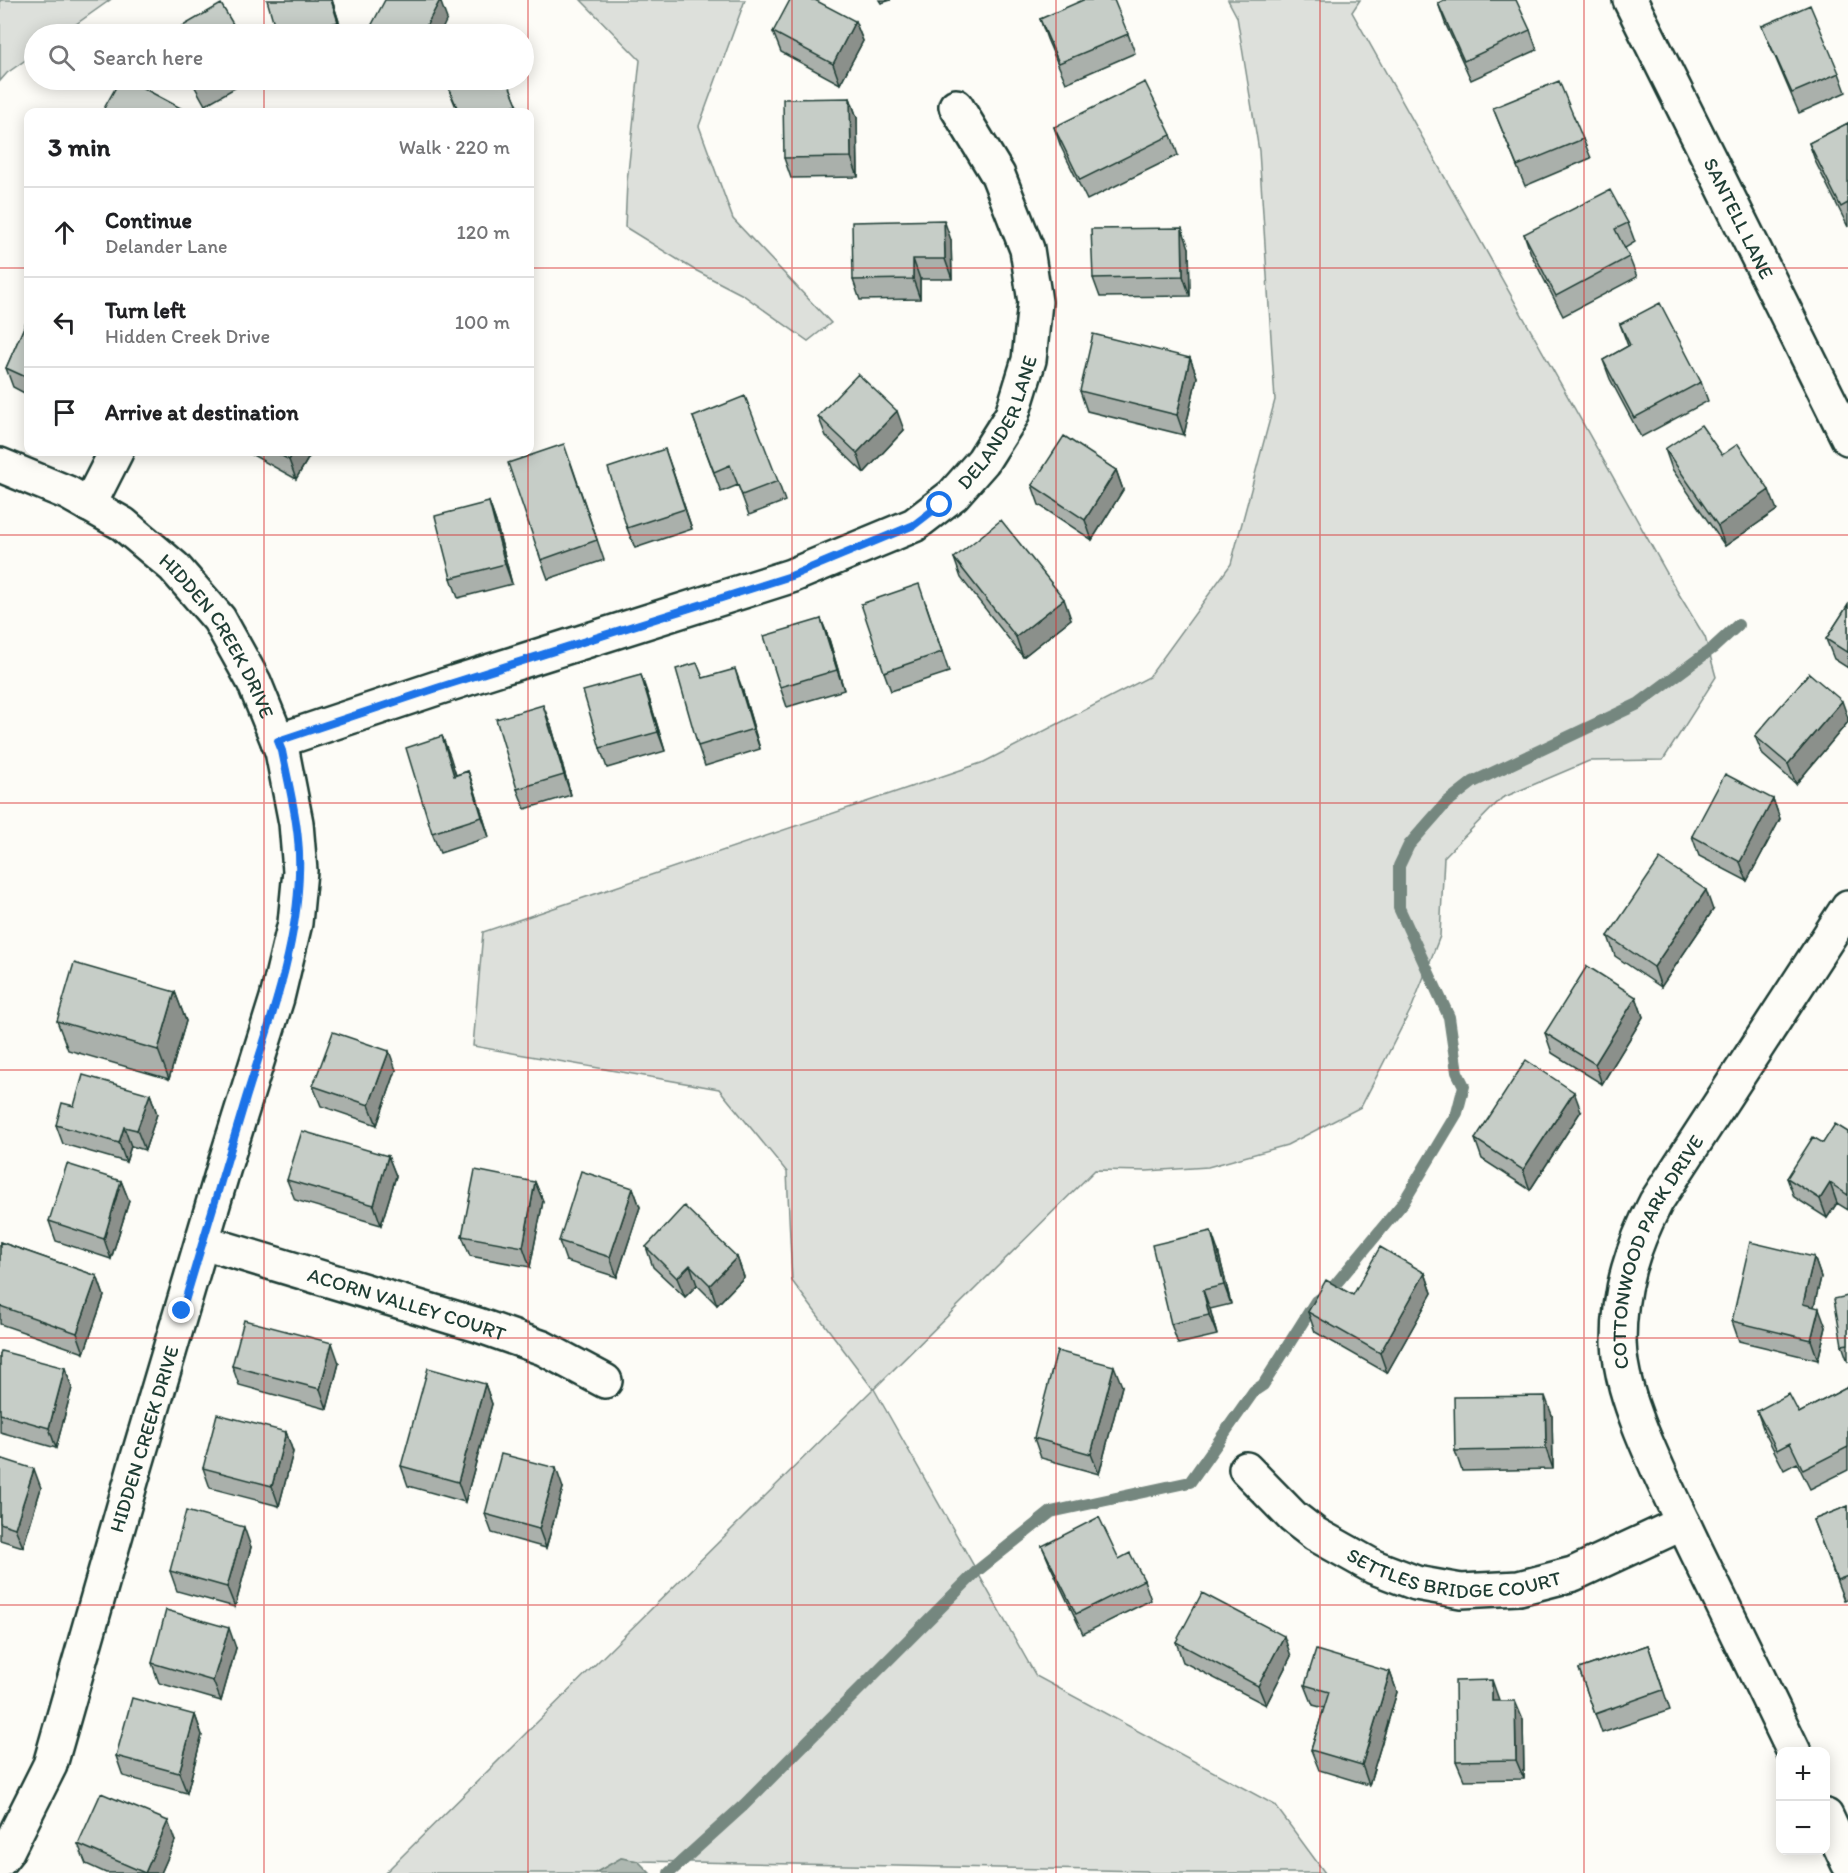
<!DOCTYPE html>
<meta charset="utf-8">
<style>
:root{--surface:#fff;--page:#f2f2f2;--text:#202124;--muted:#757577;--line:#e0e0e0}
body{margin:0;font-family:Itim,sans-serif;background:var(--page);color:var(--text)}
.controls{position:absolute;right:18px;bottom:18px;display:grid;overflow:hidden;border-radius:12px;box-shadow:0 3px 15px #0003}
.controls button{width:54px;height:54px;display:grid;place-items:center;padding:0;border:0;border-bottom:2px solid var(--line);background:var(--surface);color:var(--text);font:30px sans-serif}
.stop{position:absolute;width:18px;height:18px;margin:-14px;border:4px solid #1a73e8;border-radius:50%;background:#fff}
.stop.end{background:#1a73e8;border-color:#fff;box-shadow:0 2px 6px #0008}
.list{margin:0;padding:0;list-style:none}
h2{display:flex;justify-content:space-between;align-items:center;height:78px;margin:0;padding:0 24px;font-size:26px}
h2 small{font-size:20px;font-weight:400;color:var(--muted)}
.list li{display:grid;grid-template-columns:39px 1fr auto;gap:18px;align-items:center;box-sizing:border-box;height:90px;padding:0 24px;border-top:2px solid var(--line)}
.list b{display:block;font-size:22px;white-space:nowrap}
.list p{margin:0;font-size:20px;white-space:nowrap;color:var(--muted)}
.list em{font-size:20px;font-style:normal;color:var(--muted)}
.icon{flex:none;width:33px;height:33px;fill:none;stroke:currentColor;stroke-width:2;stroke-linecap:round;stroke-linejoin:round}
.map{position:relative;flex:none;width:1848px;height:1873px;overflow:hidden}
.search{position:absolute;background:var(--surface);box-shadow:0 3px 15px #0003;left:24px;top:24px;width:510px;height:66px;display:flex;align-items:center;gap:15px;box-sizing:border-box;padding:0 21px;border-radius:33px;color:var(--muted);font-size:22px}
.panel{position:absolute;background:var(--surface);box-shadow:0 3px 15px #0003;left:24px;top:108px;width:510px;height:348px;border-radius:12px}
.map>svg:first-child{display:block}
.green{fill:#dde0db;stroke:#7e8e88;stroke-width:1.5}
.water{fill:#aeb8b1;stroke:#75877f;stroke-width:1.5}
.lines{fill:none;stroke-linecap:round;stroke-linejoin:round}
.stream{stroke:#75877f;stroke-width:12}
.minor-casing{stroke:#1f3d34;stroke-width:38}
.minor{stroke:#fdfcf7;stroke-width:33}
.wall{fill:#aab0ab;stroke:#1f3d34;stroke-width:1.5}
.shaded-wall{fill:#8b908b;stroke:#1f3d34;stroke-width:1.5}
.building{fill:#c6cdc7;stroke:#1f3d34;stroke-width:1.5}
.route{stroke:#1a73e8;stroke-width:8}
.grid{fill:none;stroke:#d62828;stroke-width:1.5;stroke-opacity:0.55}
.labels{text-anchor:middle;stroke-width:5;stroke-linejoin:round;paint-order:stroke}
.street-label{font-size:20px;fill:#1f3d34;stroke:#fdfcf7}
</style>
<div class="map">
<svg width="1848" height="1873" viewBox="0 0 1848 1873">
<rect width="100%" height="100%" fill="#fdfcf7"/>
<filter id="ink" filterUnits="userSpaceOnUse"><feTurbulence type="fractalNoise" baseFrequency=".0167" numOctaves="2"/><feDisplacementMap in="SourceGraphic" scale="12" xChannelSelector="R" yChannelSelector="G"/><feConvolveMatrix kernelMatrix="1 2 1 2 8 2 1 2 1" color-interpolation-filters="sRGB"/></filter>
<g filter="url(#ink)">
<!-- green -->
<path class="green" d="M0,0H110L62,34H34V54L7,73L0,81Z
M581,0H745L699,126L733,219L831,323L808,341L743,295L693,269L625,227L627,182L640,60Z
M1228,0H1360L1352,12L1677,591L1705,637L1716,677L1663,760L1589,761L1502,798L1444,857L1440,936L1412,1007L1361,1107L1287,1145L1208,1167L1147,1171L1095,1170L874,1389L1036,1676L1275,1805L1325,1873H1149L1147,1871L638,1861L621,1858L595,1873H385L873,1389L792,1281L787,1172L719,1089L473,1046L483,932L984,762L1149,677L1231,564L1275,400L1259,151L1237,17Z"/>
<!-- water -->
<path class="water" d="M621,1858L638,1861L650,1873H595Z"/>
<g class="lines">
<!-- stream -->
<path class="stream" d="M669,1873L744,1805L977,1571L1051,1512L1190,1482L1254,1391L1263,1385L1316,1301L1325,1297L1403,1203L1457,1113L1464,1086L1457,1072L1449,1017L1399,908V866L1409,845L1446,803L1473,782L1638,704L1713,648L1738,625"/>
<defs>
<g id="minor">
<path id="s1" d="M1630,0L1848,438"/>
<path id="s2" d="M0,465L68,493L123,524L174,567L219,619L254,682L282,751L296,823L300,871L295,923L277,998L224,1167L136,1464L50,1765L7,1851L0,1860"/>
<path d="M89,505L116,452"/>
<path id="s3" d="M278,741L437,688L791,576L914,525L953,495L983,461L1012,415L1029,360L1035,302L1027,249L998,175L956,106"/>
<path id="s4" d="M203,1242L478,1325L543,1348L605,1381"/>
<path id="s5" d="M1246,1469L1293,1517L1315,1534L1374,1567L1416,1583L1461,1591L1519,1588L1573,1574L1683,1523"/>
<path id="s6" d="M1794,1752C1761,1683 1728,1615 1694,1546C1676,1508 1657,1470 1641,1430C1630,1402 1620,1373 1619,1342C1619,1289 1632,1248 1656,1202L1848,907"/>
<path d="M1826,1816L1848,1863"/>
</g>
</defs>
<!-- minor casing -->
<use href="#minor" class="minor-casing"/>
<!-- minor -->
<use href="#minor" class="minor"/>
</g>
<!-- wall -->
<path class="wall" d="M332,0L343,34H277Z
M879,0H891L881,3Z
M1438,3L1530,30L1537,50L1471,80L1445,23Z
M1040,19L1128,34L1135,53L1066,83L1047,39Z
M855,21L863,41L840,84L781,52L773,32Z
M1762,26L1839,73L1846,92L1799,113L1770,45Z
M191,80H249L205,105Z
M445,80H507L520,112H458Z
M850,98L857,118L858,177L791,178L784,158Z
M1493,108L1583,139L1591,158L1525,186Z
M1848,123V227L1816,163L1809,143Z
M1054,127L1171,135L1178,155L1087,200L1061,147Z
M1628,223L1635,242L1625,248L1629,257L1637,277L1563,316L1531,254L1524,234Z
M951,240L952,279H920V299L860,300L853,280Z
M1189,248L1190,296L1100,297L1093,278Z
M28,318V395L13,387L6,368Z
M1620,324L1701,382L1708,401L1641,437L1610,379L1603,360L1628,346Z
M1190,358L1197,377L1184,435L1087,411L1080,391Z
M818,416L904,430L864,473L826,436Z
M693,417L778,481L785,501L749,515L738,485L721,492Z
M1665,449L1722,455L1777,510L1725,546L1672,469Z
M247,452H312L296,479Z
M571,463L604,560L548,579L541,560Z
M672,469L692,529L635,548L627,528Z
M1116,470L1123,490L1092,540L1039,505L1032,485Z
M489,502L496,522L512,584L458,598L451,578Z
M954,558L1071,619L1023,657L961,578Z
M926,604L949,672L891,691L884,672Z
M1848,605V668L1834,659L1826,639Z
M821,619L829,639L844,690L787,707L780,687Z
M742,688L760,749L705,766L698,746Z
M648,695L665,751L607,768L600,748Z
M1848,718V722L1796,784L1763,755L1755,736Z
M551,725L571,795L525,809L517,789Z
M442,736L456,775L468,771L475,791L489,837L440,853L432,833Z
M1773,799L1780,819L1747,881L1699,856L1692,836Z
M1713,910L1661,987L1615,956L1608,936Z
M175,992L186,1021L169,1079L68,1050L57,1021Z
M1636,997L1643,1017L1602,1084L1552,1053L1545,1033Z
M396,1070L377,1125L321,1106L313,1086Z
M150,1094L157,1114L145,1150L131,1146L126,1162L63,1144L56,1125L74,1106Z
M1581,1111L1530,1190L1482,1159L1475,1139Z
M1848,1132V1210L1837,1203L1827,1218L1794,1197L1787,1178L1823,1143Z
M388,1156L396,1176L381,1225L295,1200L287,1180Z
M121,1181L129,1201L111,1259L56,1241L49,1221Z
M535,1182L543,1201L530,1267L470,1256L462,1236Z
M633,1188L640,1207L617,1277L566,1261L559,1241Z
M0,1242L97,1276L104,1296L84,1353L0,1324Z
M646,1247L737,1257L744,1277L717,1305L697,1285L685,1297L653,1267Z
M1218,1251L1231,1304L1210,1309L1217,1335L1178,1344L1171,1324Z
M1814,1257L1821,1277L1814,1306L1826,1327L1818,1360L1739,1341L1732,1321Z
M1425,1273L1432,1293L1387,1373L1315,1332L1308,1312Z
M1848,1296V1362L1842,1345Z
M0,1354L72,1388L56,1448L0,1432Z
M339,1363L327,1409L239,1385L232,1366Z
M485,1384L492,1404L465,1502L408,1486L401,1466Z
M1122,1386L1099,1474L1041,1458L1034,1438Z
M1848,1387V1470L1810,1489L1797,1463L1784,1470L1764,1431L1757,1411L1799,1413Z
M1552,1415L1553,1469L1462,1471L1455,1451Z
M286,1432L293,1452L279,1506L210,1488L203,1468Z
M0,1458L41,1488L23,1547L0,1540Z
M563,1488L546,1548L492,1533L485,1514Z
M1848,1506V1599L1844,1600L1813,1520Z
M1042,1546L1119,1559L1144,1580L1151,1600L1083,1634L1050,1565Z
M251,1547L235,1607L177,1591L170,1571Z
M1176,1642L1291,1656L1266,1705L1183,1662Z
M1648,1645L1670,1710L1602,1733L1579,1669Z
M236,1648L221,1701L159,1683L152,1663Z
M1390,1672L1397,1692L1369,1785L1319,1770L1311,1750L1324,1708L1313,1705L1305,1685Z
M1499,1701L1523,1720L1524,1779L1464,1780L1456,1761Z
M195,1715L202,1735L187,1793L123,1776L116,1756Z
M175,1841L161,1873H106L86,1864L78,1844Z"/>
<!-- shaded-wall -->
<path class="shaded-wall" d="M331,0H332L343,34L338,22Z
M440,0L447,19L440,34H422Z
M855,21L863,41L840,84L833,64Z
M850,98L857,118L858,177L851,157Z
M944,220L951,240L952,279L945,259Z
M1182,228L1189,248L1190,296L1183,276Z
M913,259L920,279V299L913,279Z
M1190,358L1197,377L1184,435L1177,415Z
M897,411L904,430L864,473L857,453Z
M665,449L672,469L692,529L685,509Z
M294,452H312L296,479L289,460Z
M1116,470L1123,490L1092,540L1085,520Z
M1769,490L1777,510L1725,546L1718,526Z
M489,502L496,522L512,584L505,564Z
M1064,599L1071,619L1023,657L1016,637Z
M821,619L829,639L844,690L837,670Z
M735,669L742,688L760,749L753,729Z
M641,675L648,695L665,751L658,732Z
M1842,701L1848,718V722L1796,784L1788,764Z
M543,705L551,725L571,795L564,775Z
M442,736L450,756L462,795L454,776Z
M468,771L475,791L489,837L482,817Z
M1773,799L1780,819L1747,881L1740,862Z
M1706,890L1713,910L1661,987L1654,967Z
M175,992L186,1021L169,1079L158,1050Z
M1636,997L1643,1017L1602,1084L1595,1064Z
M389,1051L396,1070L377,1125L369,1105Z
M1574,1092L1581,1111L1530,1190L1523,1170Z
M150,1094L157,1114L145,1150L137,1130Z
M124,1127L131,1146L126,1162L119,1143Z
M388,1156L396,1176L381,1225L374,1205Z
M121,1181L129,1201L111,1259L104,1239Z
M535,1182L543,1201L530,1267L523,1247Z
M1830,1183L1837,1203L1827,1218L1820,1199Z
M633,1188L640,1207L617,1277L610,1257Z
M1211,1231L1218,1251L1231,1304L1224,1285Z
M737,1257L744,1277L717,1305L710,1285Z
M1814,1257L1821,1277L1810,1324L1803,1304Z
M690,1265L697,1285L685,1297L677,1278Z
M1425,1273L1432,1293L1387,1373L1380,1353Z
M97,1276L104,1296L84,1353L77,1333Z
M1203,1290L1210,1309L1217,1335L1209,1315Z
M1819,1308L1826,1327L1818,1360L1811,1340Z
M332,1343L339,1363L327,1409L320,1389Z
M1114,1366L1122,1386L1099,1474L1091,1454Z
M65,1368L72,1388L56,1448L49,1428Z
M485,1384L492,1404L465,1502L458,1482Z
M1545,1396L1552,1415L1553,1469L1546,1449Z
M286,1432L293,1452L279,1506L272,1486Z
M556,1468L563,1488L546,1548L539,1529Z
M34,1469L41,1488L23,1547L15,1528Z
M244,1527L251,1547L235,1607L227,1587Z
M229,1628L236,1648L221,1701L213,1681Z
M1284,1636L1291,1656L1266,1705L1258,1686Z
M1390,1672L1397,1692L1369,1785L1362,1765Z
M1492,1680L1499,1700V1721L1492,1701Z
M1515,1701L1523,1720L1524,1779L1516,1760Z
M195,1715L202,1735L187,1793L179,1773Z
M168,1821L175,1841L161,1873H145Z"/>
<!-- building -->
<path class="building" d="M267,0H331L338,22L294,34H277Z
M385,0H440L422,34H372L368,32Z
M790,0H815L855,21L833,64L773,32Z
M1083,0H1114L1128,34L1059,63L1040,19Z
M1444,0H1516L1530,30L1464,61L1438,3Z
M221,4L239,34H169Z
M1810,5L1839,73L1792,93L1762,26Z
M120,80H128L188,112H102Z
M195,80H207L198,85Z
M445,80H507L517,104L498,112H459Z
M1559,81L1583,139L1517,166L1493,108Z
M1145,82L1171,135L1080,180L1054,127Z
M850,98L851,157L784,158L783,99Z
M1848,123V203L1841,207L1809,143Z
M1610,190L1628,223L1615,229L1629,257L1556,296L1524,234Z
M944,220L945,259H913V279L853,280L852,222Z
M1182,228L1183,276L1093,278L1091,229Z
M1660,303L1701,382L1634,418L1603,360L1630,345L1620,324Z
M28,318V378L6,368Z
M1093,334L1190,358L1177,415L1080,391Z
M858,374L897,411L857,453L818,416Z
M745,396L778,481L742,495L730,465L714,472L693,417Z
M1701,425L1722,455L1738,444L1769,490L1718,526L1665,449Z
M1064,436L1116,470L1085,520L1032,485Z
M564,444L597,540L541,560L508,463Z
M665,449L685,509L627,528L608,468Z
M275,452H294L289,460Z
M489,502L505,564L451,578L435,516Z
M1001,520L1064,599L1016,637L954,558Z
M919,584L942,652L884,672L861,604Z
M1848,605V653L1826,639Z
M821,619L837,670L780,687L764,636Z
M697,663L703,678L735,669L753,729L698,746L676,669Z
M1809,673L1842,701L1788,764L1755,736Z
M641,675L658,732L600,748L583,691Z
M543,705L564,775L517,789L496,719Z
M442,736L454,776L468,771L482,817L432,833L406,748Z
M1725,774L1773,799L1740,862L1692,836Z
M1660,859L1706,890L1654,967L1608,936Z
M74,963L175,992L158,1050L57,1021Z
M1587,966L1636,997L1595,1064L1545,1033Z
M333,1032L389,1051L369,1105L313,1086Z
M1526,1060L1574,1092L1523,1170L1475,1139Z
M83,1075L150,1094L137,1130L124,1127L119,1143L56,1125L62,1103L74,1106Z
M1835,1124L1848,1132V1195L1830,1183L1820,1199L1787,1178L1813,1137L1823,1143Z
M302,1131L388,1156L374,1205L287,1180Z
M67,1164L121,1181L104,1239L49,1221Z
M475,1170L535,1182L523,1247L462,1236Z
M581,1171L633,1188L610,1257L559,1241Z
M684,1206L737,1257L710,1285L690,1265L677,1278L646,1247Z
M1211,1231L1224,1285L1203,1290L1209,1315L1171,1324L1152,1245Z
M0,1242L97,1276L77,1333L0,1306Z
M1750,1242L1814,1257L1803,1304L1819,1308L1811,1340L1732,1321Z
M1380,1247L1425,1273L1380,1353L1308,1312L1326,1280L1353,1295Z
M1848,1296V1344L1842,1345L1834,1299Z
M244,1320L332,1343L320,1389L232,1366Z
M1,1351L65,1368L49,1428L0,1414V1354Z
M1057,1351L1114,1366L1091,1454L1034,1438Z
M428,1368L485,1384L458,1482L401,1466Z
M1848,1387V1447L1803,1470L1790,1443L1777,1450L1757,1411L1789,1394L1799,1413Z
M1545,1396L1546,1449L1455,1451L1454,1397Z
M217,1414L286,1432L272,1486L203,1468Z
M501,1454L556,1468L539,1529L485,1514Z
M0,1458L34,1469L15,1528L0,1523Z
M1848,1506V1576L1837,1580L1813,1520Z
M186,1511L244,1527L227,1587L170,1571Z
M1099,1517L1119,1559L1130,1553L1144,1580L1076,1614L1042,1546Z
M1202,1593L1284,1636L1258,1686L1176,1642Z
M166,1610L229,1628L213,1681L152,1663Z
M1648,1645L1663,1690L1595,1714L1579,1669Z
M1316,1650L1390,1672L1362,1765L1311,1750L1329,1692L1305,1685Z
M1492,1680V1701H1515L1516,1760L1456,1761L1455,1681Z
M132,1698L195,1715L179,1773L116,1756Z
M101,1793L168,1821L145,1873L78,1844Z"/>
</g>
<g class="lines" filter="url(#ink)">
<!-- route -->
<path class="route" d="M182,1311C204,1240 224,1169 246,1098C269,1024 297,950 299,873C301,832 290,791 282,751L278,741L437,688L791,576L914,525L940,505"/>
</g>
<!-- grid -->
<path class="grid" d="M264,0V34M528,0V112M792,0V1873M1056,0V1873M1320,0V1873M1584,0V1873M264,80V112M0,268H28M530,268H1848M264,452V1873M528,452V1873M0,535H1848M0,803H1848M0,1070H1848M0,1338H1848M0,1605H1848"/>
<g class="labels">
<!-- street labels -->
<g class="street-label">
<text dy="7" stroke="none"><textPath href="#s1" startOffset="244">SANTELL LANE</textPath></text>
<text dy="7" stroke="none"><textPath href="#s3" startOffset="808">DELANDER LANE</textPath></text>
<text dy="7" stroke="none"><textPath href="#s2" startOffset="285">HIDDEN CREEK DRIVE</textPath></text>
<text dy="7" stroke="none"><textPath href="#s6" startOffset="546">COTTONWOOD PARK DRIVE</textPath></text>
<text dy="7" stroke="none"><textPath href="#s4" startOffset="213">ACORN VALLEY COURT</textPath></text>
<text transform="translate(144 1439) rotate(-73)" y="7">HIDDEN CREEK DRIVE</text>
<text dy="7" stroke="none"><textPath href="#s5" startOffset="244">SETTLES BRIDGE COURT</textPath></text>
</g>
</g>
</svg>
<div class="controls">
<button>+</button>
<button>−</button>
</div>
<div class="stop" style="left:940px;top:505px"></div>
<div class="stop end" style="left:182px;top:1311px"></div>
<div class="search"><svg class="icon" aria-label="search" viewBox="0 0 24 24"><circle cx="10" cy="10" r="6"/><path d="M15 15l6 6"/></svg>Search here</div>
<section class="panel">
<h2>3 min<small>Walk · 220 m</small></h2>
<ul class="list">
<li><svg class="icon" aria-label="ahead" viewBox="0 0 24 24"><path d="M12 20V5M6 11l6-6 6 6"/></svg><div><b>Continue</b><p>Delander Lane</p></div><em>120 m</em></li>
<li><svg class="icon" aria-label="left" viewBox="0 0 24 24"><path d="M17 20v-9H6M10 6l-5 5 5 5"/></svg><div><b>Turn left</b><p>Hidden Creek Drive</p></div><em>100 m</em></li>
<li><svg class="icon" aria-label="arrive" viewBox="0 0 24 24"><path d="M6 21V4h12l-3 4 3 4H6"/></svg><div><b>Arrive at destination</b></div></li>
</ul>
</section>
</div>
